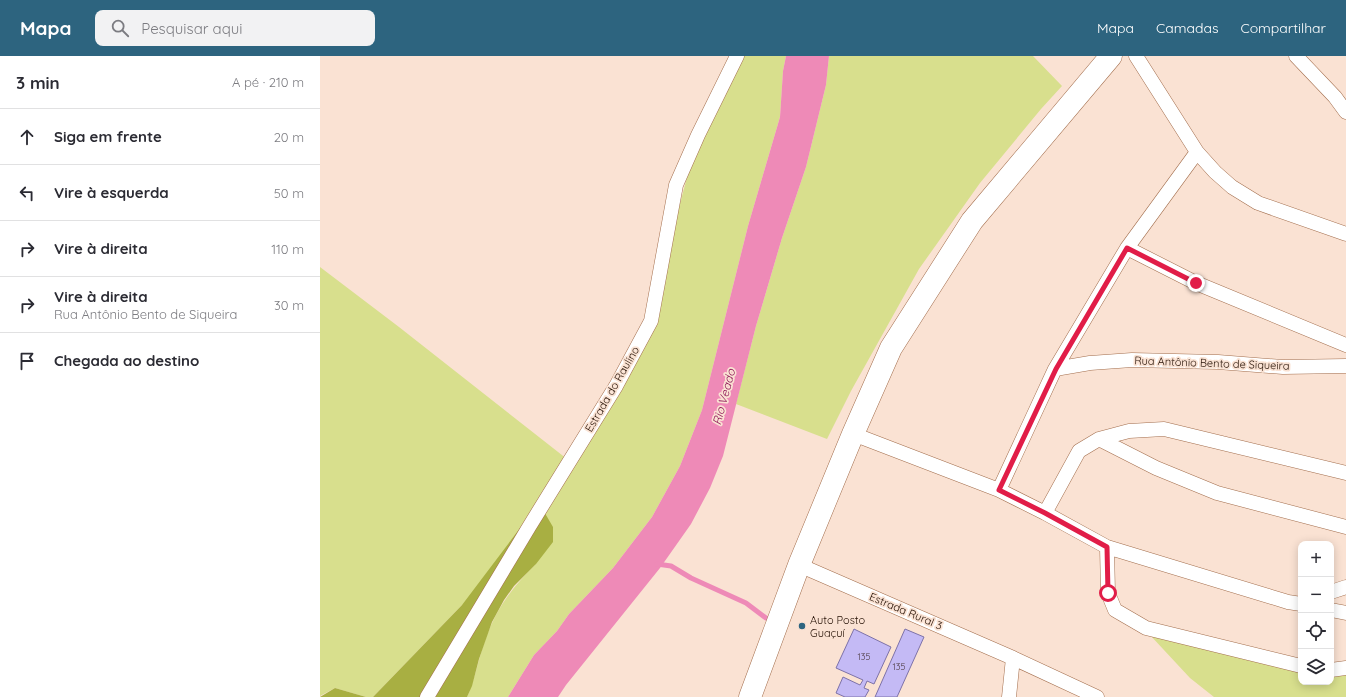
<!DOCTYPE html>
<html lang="pt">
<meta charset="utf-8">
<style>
:root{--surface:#fff;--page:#f2f2f3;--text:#2b2b33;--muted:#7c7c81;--line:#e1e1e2;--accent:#2d647f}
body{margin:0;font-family:Quicksand,sans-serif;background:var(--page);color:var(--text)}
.controls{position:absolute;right:12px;bottom:12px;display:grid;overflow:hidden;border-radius:8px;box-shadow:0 2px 10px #0003}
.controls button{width:36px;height:36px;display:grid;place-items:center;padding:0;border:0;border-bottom:1px solid var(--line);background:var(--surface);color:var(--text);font:20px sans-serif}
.stop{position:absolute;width:12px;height:12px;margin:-9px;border:3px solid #e11d48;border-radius:50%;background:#fff}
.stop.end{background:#e11d48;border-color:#fff;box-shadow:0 1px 4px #0008}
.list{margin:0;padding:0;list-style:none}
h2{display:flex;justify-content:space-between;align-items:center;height:52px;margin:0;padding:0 16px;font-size:17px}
h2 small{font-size:13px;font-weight:400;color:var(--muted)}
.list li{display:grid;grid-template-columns:26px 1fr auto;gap:12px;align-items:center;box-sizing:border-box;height:56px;padding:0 16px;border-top:1px solid var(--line)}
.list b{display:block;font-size:15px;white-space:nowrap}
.list p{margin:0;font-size:13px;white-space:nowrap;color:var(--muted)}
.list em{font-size:13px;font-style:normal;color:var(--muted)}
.icon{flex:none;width:22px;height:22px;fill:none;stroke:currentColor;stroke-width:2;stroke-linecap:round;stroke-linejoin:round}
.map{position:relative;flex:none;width:1026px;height:641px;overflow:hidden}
header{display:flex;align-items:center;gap:24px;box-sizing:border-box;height:56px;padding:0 20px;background:var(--accent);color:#fff}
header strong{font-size:19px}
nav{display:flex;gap:22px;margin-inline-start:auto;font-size:14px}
.search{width:280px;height:36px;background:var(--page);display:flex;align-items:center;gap:10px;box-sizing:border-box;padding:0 14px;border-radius:8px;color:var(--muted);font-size:15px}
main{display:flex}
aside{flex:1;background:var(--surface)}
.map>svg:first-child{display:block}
.green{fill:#d8df8d}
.forest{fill:#a8af42}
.water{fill:#ee8ab7}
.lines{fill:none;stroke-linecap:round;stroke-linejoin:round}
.stream{stroke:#ee8ab7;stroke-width:5}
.building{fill:#c4baf5;stroke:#7d72a8}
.street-casing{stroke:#a36e4d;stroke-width:15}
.highway-casing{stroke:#a36e4d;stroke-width:23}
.street{stroke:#fff;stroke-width:14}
.highway{stroke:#fff;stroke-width:22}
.route{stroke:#e11d48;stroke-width:5}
.poi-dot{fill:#2d647f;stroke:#fae2d3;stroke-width:1.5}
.labels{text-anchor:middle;stroke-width:3.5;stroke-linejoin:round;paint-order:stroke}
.number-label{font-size:9px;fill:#4c3a40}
.street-label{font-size:11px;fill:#241004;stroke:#fae2d3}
.poi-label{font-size:11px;fill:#241004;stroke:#fae2d3;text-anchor:start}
.water-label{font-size:12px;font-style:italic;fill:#8f195a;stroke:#fae2d3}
</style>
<header>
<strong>Mapa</strong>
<div class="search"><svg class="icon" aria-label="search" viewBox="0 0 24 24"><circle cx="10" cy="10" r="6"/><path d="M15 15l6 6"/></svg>Pesquisar aqui</div>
<nav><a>Mapa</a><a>Camadas</a><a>Compartilhar</a></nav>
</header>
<main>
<aside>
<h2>3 min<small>A pé · 210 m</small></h2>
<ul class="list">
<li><svg class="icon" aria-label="ahead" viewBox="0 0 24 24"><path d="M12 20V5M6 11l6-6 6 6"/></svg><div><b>Siga em frente</b></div><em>20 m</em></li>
<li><svg class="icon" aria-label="left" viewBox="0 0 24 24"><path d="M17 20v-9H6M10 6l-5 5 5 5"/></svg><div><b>Vire à esquerda</b></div><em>50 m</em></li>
<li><svg class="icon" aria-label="right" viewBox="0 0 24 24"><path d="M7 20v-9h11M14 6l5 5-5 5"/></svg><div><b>Vire à direita</b></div><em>110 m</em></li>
<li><svg class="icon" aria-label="right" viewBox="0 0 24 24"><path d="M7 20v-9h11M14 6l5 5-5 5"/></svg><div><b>Vire à direita</b><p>Rua Antônio Bento de Siqueira</p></div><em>30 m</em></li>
<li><svg class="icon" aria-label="arrive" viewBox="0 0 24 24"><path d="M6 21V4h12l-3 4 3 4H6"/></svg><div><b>Chegada ao destino</b></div></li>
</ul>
</aside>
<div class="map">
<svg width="1026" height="641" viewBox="0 0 1026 641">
<rect width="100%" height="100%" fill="#fae2d3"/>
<!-- green -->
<path class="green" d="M417,0H466L463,15L460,61L428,170L382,354L360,410L332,461L293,512L249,558L237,575L214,599L188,641H147C155,623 158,604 165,585C175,554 193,530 216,508L142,549L53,641H46L15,632L0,640V211L79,271L247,403L323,285L369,114Z
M509,0H713L742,30L721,53L660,127L599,213L531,335L507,383L416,348L436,270L462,182L486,111L506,29Z
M830,579L981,611V626H1011V611L1026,606V641H894L870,622Z"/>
<!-- forest -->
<path class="forest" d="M219,447L233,471V486L216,508L194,530L184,544L172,566L159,603L152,630L147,641H53L142,549Z
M15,632L46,641H0Z"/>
<!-- water -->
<path class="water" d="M466,0H509L506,29L486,111L462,182L436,270L403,400L390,432L371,468L340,512L246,629L238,641H188L214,599L237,575L249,558L293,512L332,461L360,410L382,354L428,170L460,61L463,15Z"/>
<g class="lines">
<!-- stream -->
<path class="stream" d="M337,508L351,510L371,522L426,547L446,562"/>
</g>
<!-- building -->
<path class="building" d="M534,573L571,591L554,628L547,625L544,632L549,634L545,641H525L516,637L523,621L540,629L543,624L516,612Z
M585,573L604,581L577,641H555Z"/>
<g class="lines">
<defs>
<path id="street" d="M816,0L877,96L895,116L912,131L938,147L1026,178
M976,0L1015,41L1026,56
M807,192L876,227L1026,289
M735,313L770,307L812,304L898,306L963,311L1026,310
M533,378L679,434L725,457L787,491L968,546L981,548
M779,383L836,412L897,437L1026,471
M679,434L735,313L807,192L877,96
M725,457L759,395L779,383L809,375L844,373L1026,417
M787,491L788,537L795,554L826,572L981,610
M479,509L693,602L777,641
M1011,536L1026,531
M1011,554L1026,557
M1011,614L1026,612
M107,641L209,471L296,330L331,265L356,129L378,79L417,0
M689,641L693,602"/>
<path id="highway" d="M430,641L479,509L533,378L571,292L652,165L791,0"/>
</defs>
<!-- street casing -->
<use href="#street" class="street-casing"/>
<!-- highway casing -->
<use href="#highway" class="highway-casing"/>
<!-- street -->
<use href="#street" class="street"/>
<!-- highway -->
<use href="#highway" class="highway"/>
</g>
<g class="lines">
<!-- route -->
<path class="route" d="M788,537L787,491L725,457L679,434L736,313L807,192L876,227"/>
</g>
<!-- markers -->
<circle class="poi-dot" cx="482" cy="570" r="4"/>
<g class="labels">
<!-- number labels -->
<g class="number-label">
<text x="544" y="604">135</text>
<text x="579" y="614">135</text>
</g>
<!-- street labels -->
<g class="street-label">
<text transform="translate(892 307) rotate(2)" y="4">Rua Antônio Bento de Siqueira</text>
<text transform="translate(292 333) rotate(-60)" y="4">Estrada do Raulino</text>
<text transform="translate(586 555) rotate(23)" y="4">Estrada Rural 3</text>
</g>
<!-- poi labels -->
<g class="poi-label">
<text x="490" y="568">Auto Posto<tspan x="490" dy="13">Guaçuí</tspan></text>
</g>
<!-- water labels -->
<g class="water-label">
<text transform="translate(404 341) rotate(-75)" y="4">Rio Veado</text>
</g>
</g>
</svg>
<div class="controls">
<button>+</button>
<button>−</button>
<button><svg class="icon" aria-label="locate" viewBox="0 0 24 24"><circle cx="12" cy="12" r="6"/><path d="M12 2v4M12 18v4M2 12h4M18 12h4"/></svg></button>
<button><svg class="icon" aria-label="layers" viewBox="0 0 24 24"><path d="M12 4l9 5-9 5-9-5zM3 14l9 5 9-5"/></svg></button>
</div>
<div class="stop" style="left:788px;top:537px"></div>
<div class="stop end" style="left:876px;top:227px"></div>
</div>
</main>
